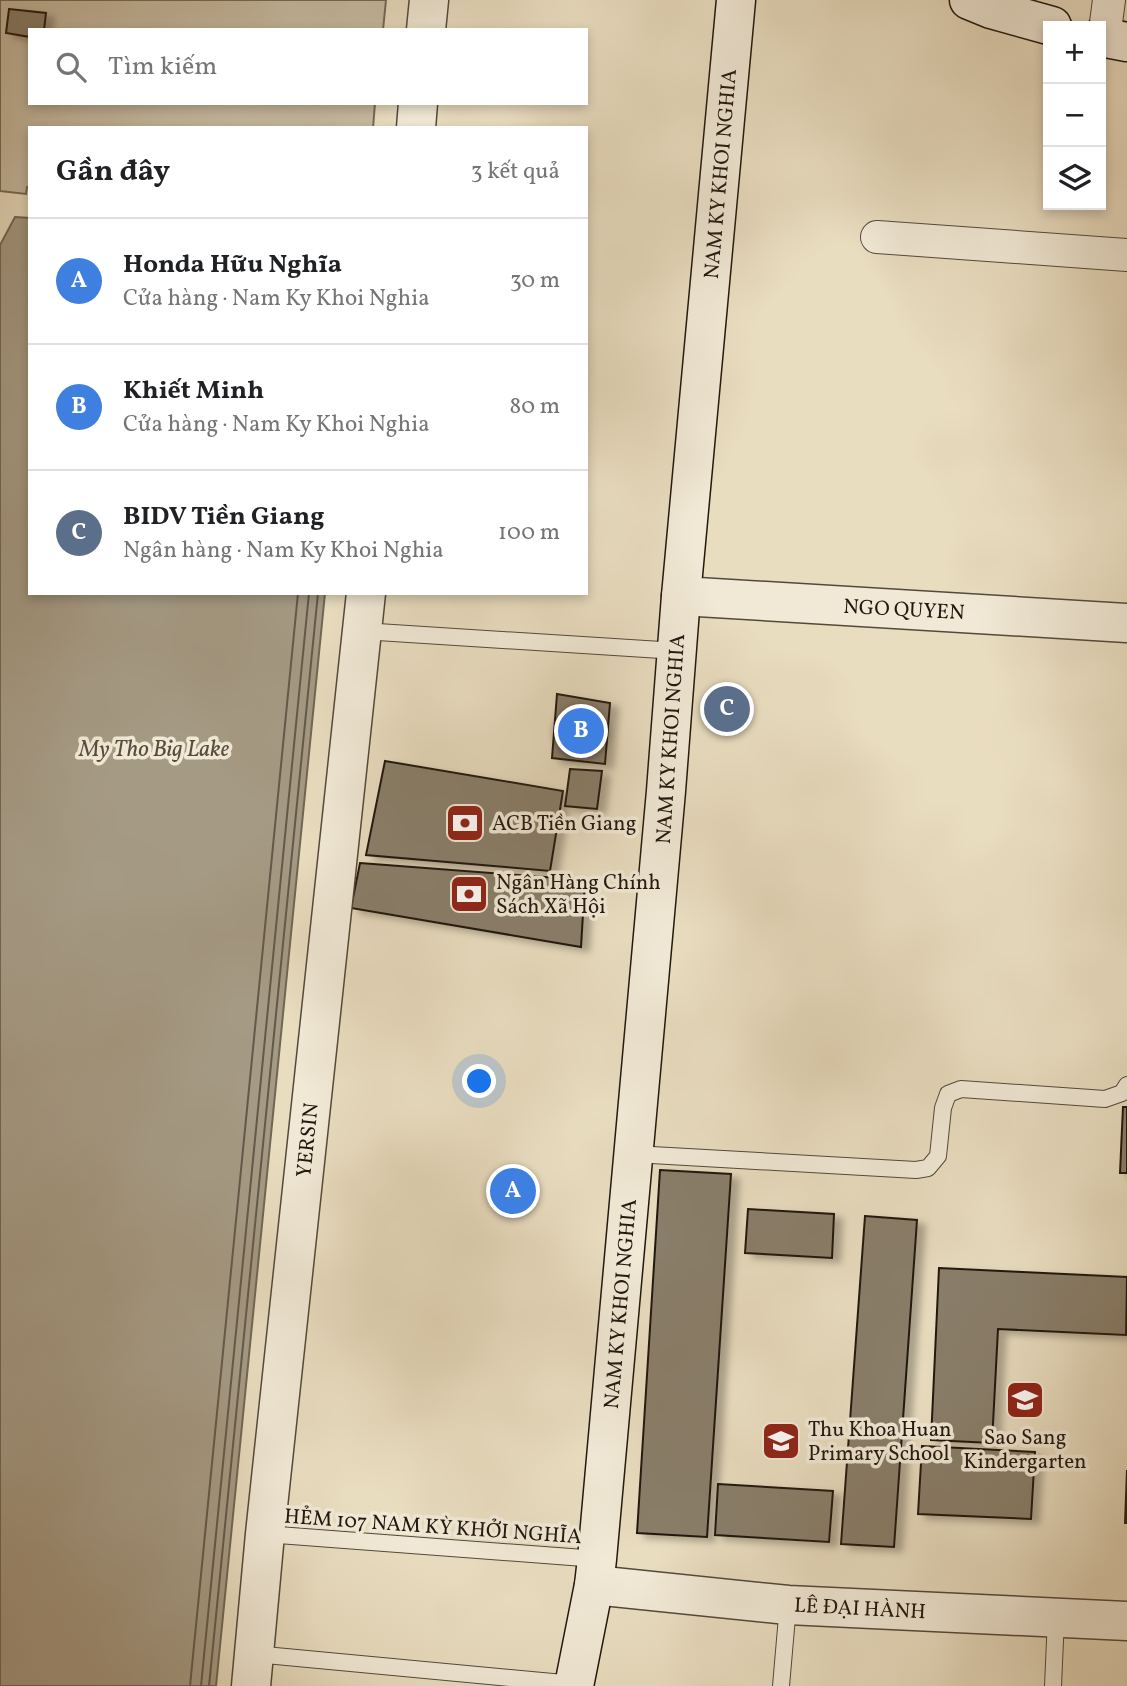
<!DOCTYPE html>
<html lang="vi">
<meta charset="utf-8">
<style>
:root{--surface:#fff;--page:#f6f6f6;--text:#202124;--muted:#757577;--line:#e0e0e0;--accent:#0f766e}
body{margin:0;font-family:Vollkorn,serif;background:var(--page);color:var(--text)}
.controls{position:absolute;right:21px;top:21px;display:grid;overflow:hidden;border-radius:0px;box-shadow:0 4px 10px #0003}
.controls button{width:63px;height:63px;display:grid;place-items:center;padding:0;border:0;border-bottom:2px solid var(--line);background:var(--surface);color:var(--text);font:35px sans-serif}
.you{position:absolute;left:480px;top:1082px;width:24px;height:24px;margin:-18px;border:5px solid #fff;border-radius:50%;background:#1a73e8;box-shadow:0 0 0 10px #1a73e833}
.badge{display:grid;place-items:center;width:46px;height:46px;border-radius:50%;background:var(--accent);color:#fff;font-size:23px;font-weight:700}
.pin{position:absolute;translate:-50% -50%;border:4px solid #fff;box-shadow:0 2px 7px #0006}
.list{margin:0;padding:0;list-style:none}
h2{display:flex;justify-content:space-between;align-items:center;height:91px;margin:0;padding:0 28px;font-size:30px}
h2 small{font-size:23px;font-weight:400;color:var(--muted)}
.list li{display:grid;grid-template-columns:46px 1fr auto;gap:21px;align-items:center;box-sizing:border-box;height:126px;padding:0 28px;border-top:2px solid var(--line)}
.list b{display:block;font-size:26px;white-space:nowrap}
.list p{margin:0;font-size:23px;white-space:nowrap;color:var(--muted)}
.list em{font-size:23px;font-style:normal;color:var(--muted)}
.icon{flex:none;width:38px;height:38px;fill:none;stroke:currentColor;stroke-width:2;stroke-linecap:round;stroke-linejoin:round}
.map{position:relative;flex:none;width:1127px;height:1686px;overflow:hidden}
.search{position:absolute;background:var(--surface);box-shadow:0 4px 10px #0003;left:28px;top:28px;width:560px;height:77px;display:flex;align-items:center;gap:18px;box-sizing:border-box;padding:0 24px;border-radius:0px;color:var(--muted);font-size:26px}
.panel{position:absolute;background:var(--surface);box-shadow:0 4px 10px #0003;left:28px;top:126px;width:560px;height:469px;border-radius:0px}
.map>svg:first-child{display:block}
.green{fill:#c7bca2;stroke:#746a58;stroke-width:2}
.water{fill:#a59a84;stroke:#706655;stroke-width:2}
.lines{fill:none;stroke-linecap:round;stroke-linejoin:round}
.shore{stroke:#63594a;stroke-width:2}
.building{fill:#897e6b;stroke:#21180f;stroke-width:2;filter:url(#shadow)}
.service-casing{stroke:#53493b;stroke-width:18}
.minor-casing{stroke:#53493b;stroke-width:34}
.tertiary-casing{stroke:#53493b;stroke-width:41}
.secondary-casing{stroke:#21180f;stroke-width:41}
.service{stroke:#f1e9d6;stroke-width:16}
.minor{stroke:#f1e9d6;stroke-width:32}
.tertiary{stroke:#f1e9d6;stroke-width:38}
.secondary{stroke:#f1e9d6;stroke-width:38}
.labels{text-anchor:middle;stroke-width:7;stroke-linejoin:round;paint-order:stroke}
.street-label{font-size:21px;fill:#21180f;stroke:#f1e9d6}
.poi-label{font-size:21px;fill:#21180f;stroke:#f1e9d6;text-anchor:start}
.water-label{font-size:23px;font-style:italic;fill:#564c3e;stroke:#f1e9d6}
</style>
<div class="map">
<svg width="1127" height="1686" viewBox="0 0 1127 1686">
<defs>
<filter id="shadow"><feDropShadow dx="8" dy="4.5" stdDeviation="3.5" flood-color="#0004"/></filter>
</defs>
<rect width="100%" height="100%" fill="#e9ddc0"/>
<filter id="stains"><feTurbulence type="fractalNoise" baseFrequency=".00286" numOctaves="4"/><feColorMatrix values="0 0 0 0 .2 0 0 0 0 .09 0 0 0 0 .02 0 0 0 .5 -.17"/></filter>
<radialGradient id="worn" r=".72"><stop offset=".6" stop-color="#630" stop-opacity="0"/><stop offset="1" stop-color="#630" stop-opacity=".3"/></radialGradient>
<!-- green -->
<path class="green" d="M0,0H386L383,30H30V103H375L373,128H30V187H27L26,194L0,191Z"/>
<!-- water -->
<path class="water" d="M15,217L30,218V593H325L216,1686H0V245Z"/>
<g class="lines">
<!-- shore -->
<path class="shore" d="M190,1686L298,593
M201,1686L309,593
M209,1686L318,593"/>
</g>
<!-- building -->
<path class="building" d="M9,9L46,13L44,30H30V37L6,33Z
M557,694L610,703L605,764L552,758Z
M385,761L563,791L550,871L366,855Z
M570,769L602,771L597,809L565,806Z
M360,863L585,880L581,947L351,908Z
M1123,1107H1127V1173H1120Z
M660,1170L731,1174L707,1537L637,1533Z
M748,1209L834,1214L832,1258L745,1253Z
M865,1216L917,1220L894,1547L841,1544Z
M939,1268L1127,1277L1126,1335L998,1329L992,1443L931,1440Z
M922,1446L1035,1452L1031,1519L918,1514Z
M1127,1470V1523H1125Z
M718,1484L833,1491L829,1542L715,1535Z"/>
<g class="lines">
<defs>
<path id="service" d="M362,631L677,651
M634,1154L916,1170L928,1168L938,1156L943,1108L948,1094L961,1089L1105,1099L1122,1093L1127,1085
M265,1534L597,1559
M254,1654L574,1684
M781,1686L788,1605
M1053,1686L1056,1618"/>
<path id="minor" d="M1104,38L1109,0
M877,237L1127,255"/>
<path id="tertiary" d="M426,30L429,0
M416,128L418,103
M681,596L1127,623
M594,1585L788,1605L1127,1621
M251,1686L265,1534L366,593"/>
<path id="secondary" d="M969,0L991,9L1052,26
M1101,37L1127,42
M574,1686L594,1585L597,1559L666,791L681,596L736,0"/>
</defs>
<!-- service casing -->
<use href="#service" class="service-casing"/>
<!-- minor casing -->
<use href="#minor" class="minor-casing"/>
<!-- tertiary casing -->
<use href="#tertiary" class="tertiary-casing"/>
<!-- secondary casing -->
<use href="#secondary" class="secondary-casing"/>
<!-- service -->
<use href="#service" class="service"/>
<!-- minor -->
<use href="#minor" class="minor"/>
<!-- tertiary -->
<use href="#tertiary" class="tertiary"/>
<!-- secondary -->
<use href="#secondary" class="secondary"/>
</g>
<!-- icons -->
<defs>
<symbol id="bank-square" viewBox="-11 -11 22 22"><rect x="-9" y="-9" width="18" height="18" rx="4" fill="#8f2418" stroke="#f1e9d6"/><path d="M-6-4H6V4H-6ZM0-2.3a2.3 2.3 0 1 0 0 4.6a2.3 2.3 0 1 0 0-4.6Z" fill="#fff"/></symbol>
<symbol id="school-square" viewBox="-11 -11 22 22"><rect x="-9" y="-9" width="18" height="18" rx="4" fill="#8f2418" stroke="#f1e9d6"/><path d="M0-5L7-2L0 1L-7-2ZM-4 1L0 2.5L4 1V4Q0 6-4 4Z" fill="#fff"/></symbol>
</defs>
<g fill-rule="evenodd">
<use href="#bank-square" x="443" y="801" width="44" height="44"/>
<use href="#bank-square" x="447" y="872" width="44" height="44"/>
<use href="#school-square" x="1003" y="1378" width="44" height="44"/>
<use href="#school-square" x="759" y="1419" width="44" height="44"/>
</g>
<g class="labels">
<!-- street labels -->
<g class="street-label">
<text transform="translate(720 174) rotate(-85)" y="7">NAM KY KHOI NGHIA</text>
<text transform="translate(904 609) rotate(3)" y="7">NGO QUYEN</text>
<text transform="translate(670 739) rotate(-86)" y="7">NAM KY KHOI NGHIA</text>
<text transform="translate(307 1140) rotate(-84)" y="7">YERSIN</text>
<text transform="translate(620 1304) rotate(-85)" y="7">NAM KY KHOI NGHIA</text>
<text transform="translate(433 1526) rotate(4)" y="7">HẺM 107 NAM KỲ KHỞI NGHĨA</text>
<text transform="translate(860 1608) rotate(3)" y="7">LÊ ĐẠI HÀNH</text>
</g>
<!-- poi labels -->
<g class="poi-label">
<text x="492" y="830">ACB Tiền Giang</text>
<text x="496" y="889">Ngân Hàng Chính<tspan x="496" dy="24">Sách Xã Hội</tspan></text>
<text x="808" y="1436">Thu Khoa Huan<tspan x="808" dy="24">Primary School</tspan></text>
<text x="1025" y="1444" text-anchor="middle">Sao Sang<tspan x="1025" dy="24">Kindergarten</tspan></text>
</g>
<!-- water labels -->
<g class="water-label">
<text x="154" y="756">My Tho Big Lake</text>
</g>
</g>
<rect width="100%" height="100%" filter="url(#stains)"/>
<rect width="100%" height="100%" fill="url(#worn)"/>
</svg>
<div class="controls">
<button>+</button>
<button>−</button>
<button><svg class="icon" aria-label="layers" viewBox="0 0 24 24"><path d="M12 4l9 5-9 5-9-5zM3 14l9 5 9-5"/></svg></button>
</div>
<div class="you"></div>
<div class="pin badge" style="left:513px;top:1191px;background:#3f7fe0">A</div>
<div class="pin badge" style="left:581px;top:731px;background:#3f7fe0">B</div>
<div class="pin badge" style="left:727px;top:709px;background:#5c6f8a">C</div>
<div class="search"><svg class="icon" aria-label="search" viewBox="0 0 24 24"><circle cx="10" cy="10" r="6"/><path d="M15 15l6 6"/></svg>Tìm kiếm</div>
<section class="panel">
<h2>Gần đây<small>3 kết quả</small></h2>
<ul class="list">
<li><span class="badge" style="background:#3f7fe0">A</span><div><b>Honda Hữu Nghĩa</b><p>Cửa hàng · Nam Ky Khoi Nghia</p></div><em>30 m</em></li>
<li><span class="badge" style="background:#3f7fe0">B</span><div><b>Khiết Minh</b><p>Cửa hàng · Nam Ky Khoi Nghia</p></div><em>80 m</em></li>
<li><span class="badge" style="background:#5c6f8a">C</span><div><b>BIDV Tiền Giang</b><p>Ngân hàng · Nam Ky Khoi Nghia</p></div><em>100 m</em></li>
</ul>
</section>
</div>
